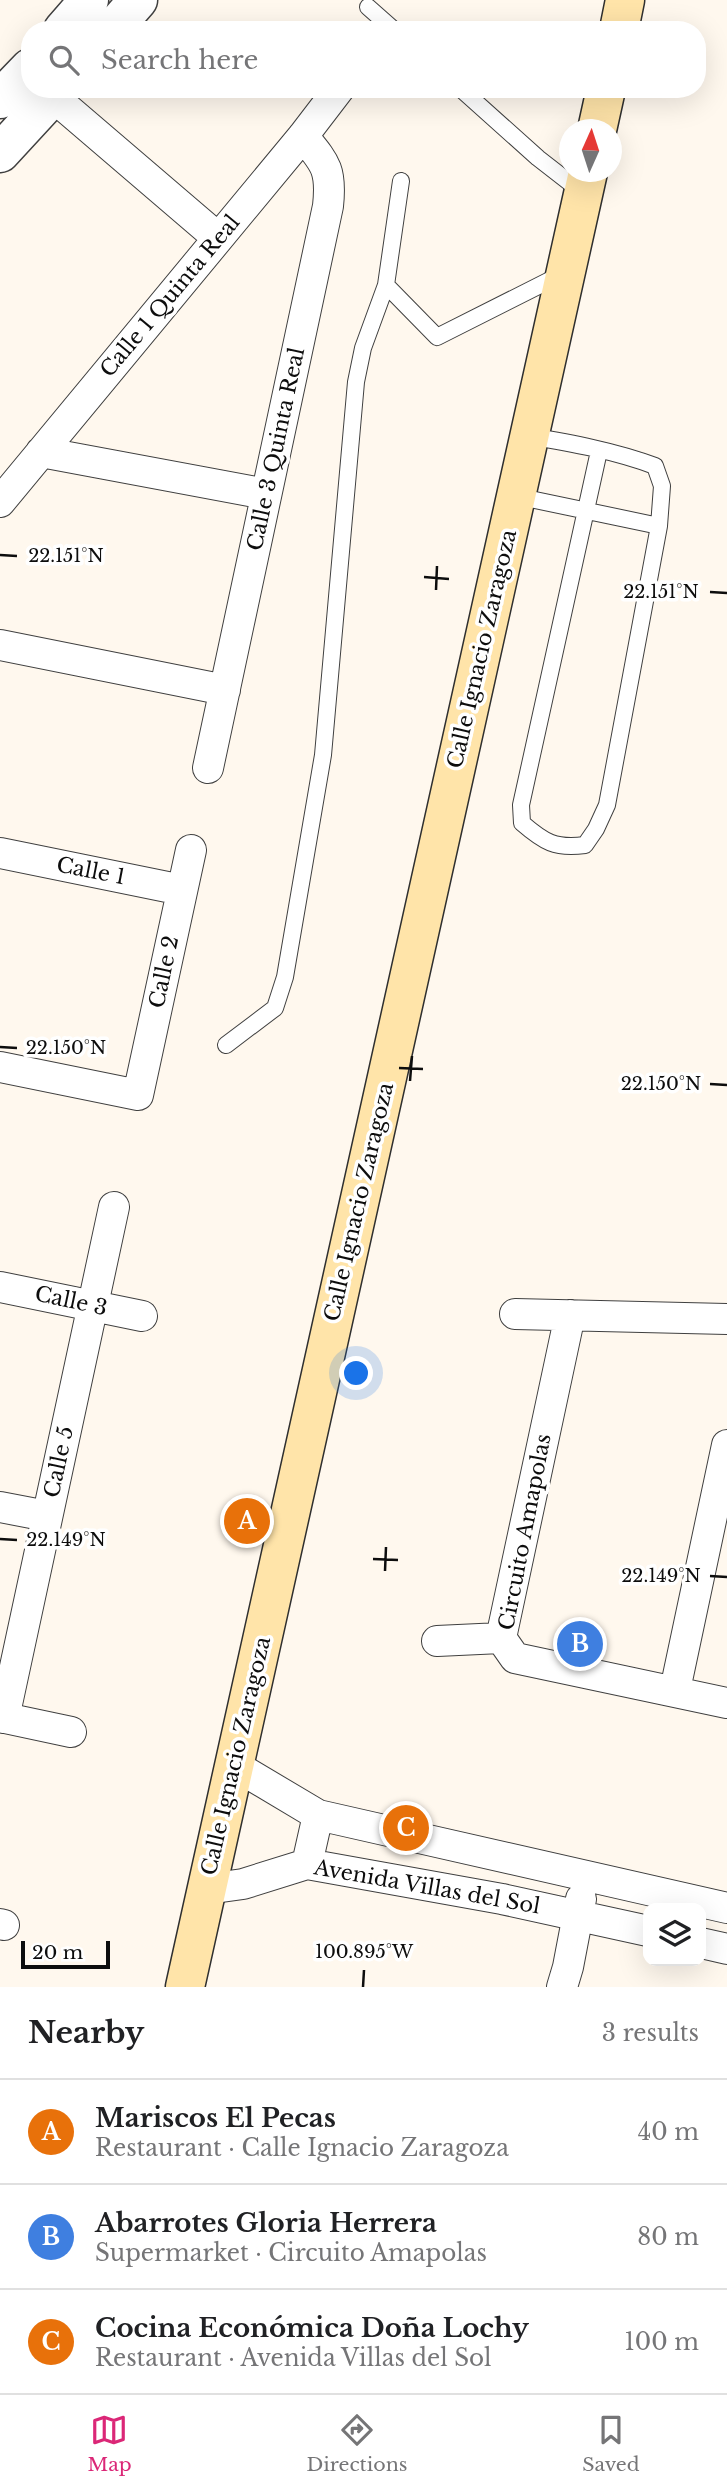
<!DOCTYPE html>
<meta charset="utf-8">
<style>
:root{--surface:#fff;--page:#f6f6f6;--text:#202124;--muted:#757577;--line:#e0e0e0;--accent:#db2777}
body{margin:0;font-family:"Libre Baskerville",serif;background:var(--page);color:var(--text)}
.controls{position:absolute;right:21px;bottom:21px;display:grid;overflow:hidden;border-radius:14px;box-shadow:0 7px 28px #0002}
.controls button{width:63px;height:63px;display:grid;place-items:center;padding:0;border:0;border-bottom:2px solid var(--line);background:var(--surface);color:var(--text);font:35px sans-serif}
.compass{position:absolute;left:559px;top:119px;width:63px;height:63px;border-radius:50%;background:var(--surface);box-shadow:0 7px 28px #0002;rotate:3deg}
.scale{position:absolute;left:21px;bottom:18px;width:89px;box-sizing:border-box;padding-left:7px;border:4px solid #0d0d0d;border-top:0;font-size:19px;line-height:24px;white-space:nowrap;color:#0d0d0d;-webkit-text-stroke:5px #fff;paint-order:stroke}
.you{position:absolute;left:357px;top:1374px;width:24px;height:24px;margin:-18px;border:5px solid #fff;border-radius:50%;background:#1a73e8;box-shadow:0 0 0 10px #1a73e833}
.badge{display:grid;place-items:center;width:46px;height:46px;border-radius:50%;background:var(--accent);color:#fff;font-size:23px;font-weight:700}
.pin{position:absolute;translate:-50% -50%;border:4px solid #fff;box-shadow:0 2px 7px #0006}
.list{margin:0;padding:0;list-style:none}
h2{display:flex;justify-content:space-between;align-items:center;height:91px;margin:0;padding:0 28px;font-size:30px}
h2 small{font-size:23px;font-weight:400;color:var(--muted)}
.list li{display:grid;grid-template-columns:46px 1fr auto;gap:21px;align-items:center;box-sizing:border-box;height:105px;padding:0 28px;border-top:2px solid var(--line)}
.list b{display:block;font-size:26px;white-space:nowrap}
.list p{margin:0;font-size:23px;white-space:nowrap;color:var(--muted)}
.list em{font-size:23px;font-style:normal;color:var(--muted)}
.icon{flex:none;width:38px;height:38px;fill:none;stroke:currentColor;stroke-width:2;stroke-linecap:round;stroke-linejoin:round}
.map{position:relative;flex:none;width:727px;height:1987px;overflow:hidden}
.search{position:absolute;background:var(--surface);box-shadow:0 7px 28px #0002;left:21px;right:21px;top:21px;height:77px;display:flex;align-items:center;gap:18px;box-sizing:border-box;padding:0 24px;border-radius:28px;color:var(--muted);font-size:26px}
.sheet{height:406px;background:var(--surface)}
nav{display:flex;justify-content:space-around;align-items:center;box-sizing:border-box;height:98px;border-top:2px solid var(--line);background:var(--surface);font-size:19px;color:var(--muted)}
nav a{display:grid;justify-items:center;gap:4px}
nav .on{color:var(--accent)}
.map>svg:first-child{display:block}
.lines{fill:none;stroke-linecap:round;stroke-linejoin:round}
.service-casing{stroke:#404040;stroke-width:18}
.minor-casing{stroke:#404040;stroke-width:32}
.tertiary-casing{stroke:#404040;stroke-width:41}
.secondary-casing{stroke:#2f2f2f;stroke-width:41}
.service{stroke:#fff;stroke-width:16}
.minor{stroke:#fff;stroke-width:30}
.tertiary{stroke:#fff;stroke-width:38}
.secondary{stroke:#ffe4a9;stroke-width:38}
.ticks{fill:none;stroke:#0d0d0d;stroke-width:2.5}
.labels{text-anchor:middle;stroke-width:7;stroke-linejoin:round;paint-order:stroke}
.street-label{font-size:21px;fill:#0d0d0d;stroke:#fff}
.ticks-label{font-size:18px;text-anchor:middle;fill:#0d0d0d;stroke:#fff;stroke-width:7;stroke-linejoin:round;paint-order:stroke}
</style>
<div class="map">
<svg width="727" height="1987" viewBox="0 0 727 1987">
<rect width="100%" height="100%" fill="#fff8ee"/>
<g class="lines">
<defs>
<path id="service" d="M368,7L394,30
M461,89L538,158L583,193
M401,181L386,285L437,337L560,275
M529,436C571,443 615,451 655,466L662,486L659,526L607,805L596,829L585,845C555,849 544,842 522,823L521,805L599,451
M516,496L659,526
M226,1045L275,1008L285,977L323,755L356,382L363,348L386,285"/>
<path id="minor" d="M44,89L218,238
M41,452L266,494
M0,502L303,136L339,89
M0,645L225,690
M208,768L328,206C332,169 325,163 303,136
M0,853L182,890
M0,1067L138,1095L191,850
M0,1287L142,1316
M515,1314L727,1319
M570,1315L501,1638L515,1658L727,1703
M0,1507L47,1516
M437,1641L501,1638
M675,1690L727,1445
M0,1717L71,1732
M4,1718L114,1207
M234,1765L318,1815L727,1908
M307,1864L318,1815
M207,1889L243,1884L307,1864L502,1899L648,1931
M0,1924L4,1925
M701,1943L727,1949
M562,1987L568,1967L581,1899"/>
<path id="tertiary" d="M63,30L89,0
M112,30L138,0
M0,99L30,68
M0,153L59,89"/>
<path id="secondary" d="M619,30L625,0
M597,130L606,89
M185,1987L588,172"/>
</defs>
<!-- service casing -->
<use href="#service" class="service-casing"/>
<!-- minor casing -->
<use href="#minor" class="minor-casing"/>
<!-- tertiary casing -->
<use href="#tertiary" class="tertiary-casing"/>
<!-- secondary casing -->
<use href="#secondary" class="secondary-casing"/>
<!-- service -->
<use href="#service" class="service"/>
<!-- minor -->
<use href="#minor" class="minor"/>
<!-- tertiary -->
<use href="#tertiary" class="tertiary"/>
<!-- secondary -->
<use href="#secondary" class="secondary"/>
</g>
<!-- ticks -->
<path class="ticks" d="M0,555L17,556M424,577L449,579M436,590L437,566M710,592L727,593M0,1047L17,1048M399,1068L423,1069M410,1081L412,1056M710,1084L727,1085M0,1539L17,1540M373,1559L398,1560M385,1571L386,1547M710,1576L727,1577M363,1987L364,1970"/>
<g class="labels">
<!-- street labels -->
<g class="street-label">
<text transform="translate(170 296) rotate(-50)" y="7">Calle 1 Quinta Real</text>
<text transform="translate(276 449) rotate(-78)" y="7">Calle 3 Quinta Real</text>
<text transform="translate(482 649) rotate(-77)" y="7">Calle Ignacio Zaragoza</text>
<text transform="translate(91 871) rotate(11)" y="7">Calle 1</text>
<text transform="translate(164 972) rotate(-78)" y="7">Calle 2</text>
<text transform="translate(359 1202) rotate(-77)" y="7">Calle Ignacio Zaragoza</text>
<text transform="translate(71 1301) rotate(12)" y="7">Calle 3</text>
<text transform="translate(59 1462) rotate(-78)" y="7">Calle 5</text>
<text transform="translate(525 1532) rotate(-79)" y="7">Circuito Amapolas</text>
<text transform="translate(236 1756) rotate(-77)" y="7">Calle Ignacio Zaragoza</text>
<text transform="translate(427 1887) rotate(10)" y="7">Avenida Villas del Sol</text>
</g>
</g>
<g class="ticks-label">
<text x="66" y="562">22.151°N</text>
<text x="661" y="598">22.151°N</text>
<text x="66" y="1054">22.150°N</text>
<text x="661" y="1090">22.150°N</text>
<text x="66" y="1546">22.149°N</text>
<text x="661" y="1582">22.149°N</text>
<text x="364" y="1958">100.895°W</text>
</g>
</svg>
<div class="controls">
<button><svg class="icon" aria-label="layers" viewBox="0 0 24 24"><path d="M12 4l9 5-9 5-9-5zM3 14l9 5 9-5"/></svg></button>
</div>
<svg class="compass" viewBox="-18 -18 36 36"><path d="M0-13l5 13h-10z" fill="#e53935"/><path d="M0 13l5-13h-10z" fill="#757577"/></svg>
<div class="scale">20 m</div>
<div class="you"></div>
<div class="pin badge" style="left:247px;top:1521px;background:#e8710a">A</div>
<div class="pin badge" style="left:580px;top:1644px;background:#3f7fe0">B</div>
<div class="pin badge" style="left:406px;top:1828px;background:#e8710a">C</div>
<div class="search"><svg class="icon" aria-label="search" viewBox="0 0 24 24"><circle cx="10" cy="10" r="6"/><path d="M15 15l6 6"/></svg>Search here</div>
</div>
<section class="sheet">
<h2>Nearby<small>3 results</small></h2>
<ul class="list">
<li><span class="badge" style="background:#e8710a">A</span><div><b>Mariscos El Pecas</b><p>Restaurant · Calle Ignacio Zaragoza</p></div><em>40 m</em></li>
<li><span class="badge" style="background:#3f7fe0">B</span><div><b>Abarrotes Gloria Herrera</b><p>Supermarket · Circuito Amapolas</p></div><em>80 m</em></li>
<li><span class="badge" style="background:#e8710a">C</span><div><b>Cocina Económica Doña Lochy</b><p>Restaurant · Avenida Villas del Sol</p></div><em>100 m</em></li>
</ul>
</section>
<nav>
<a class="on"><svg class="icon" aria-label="map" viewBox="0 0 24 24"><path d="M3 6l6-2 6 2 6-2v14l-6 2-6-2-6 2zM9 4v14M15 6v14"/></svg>Map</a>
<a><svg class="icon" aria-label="directions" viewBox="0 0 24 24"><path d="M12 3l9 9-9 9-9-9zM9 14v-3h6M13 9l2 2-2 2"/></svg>Directions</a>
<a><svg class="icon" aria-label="saved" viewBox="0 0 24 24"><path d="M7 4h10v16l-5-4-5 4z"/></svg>Saved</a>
</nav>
